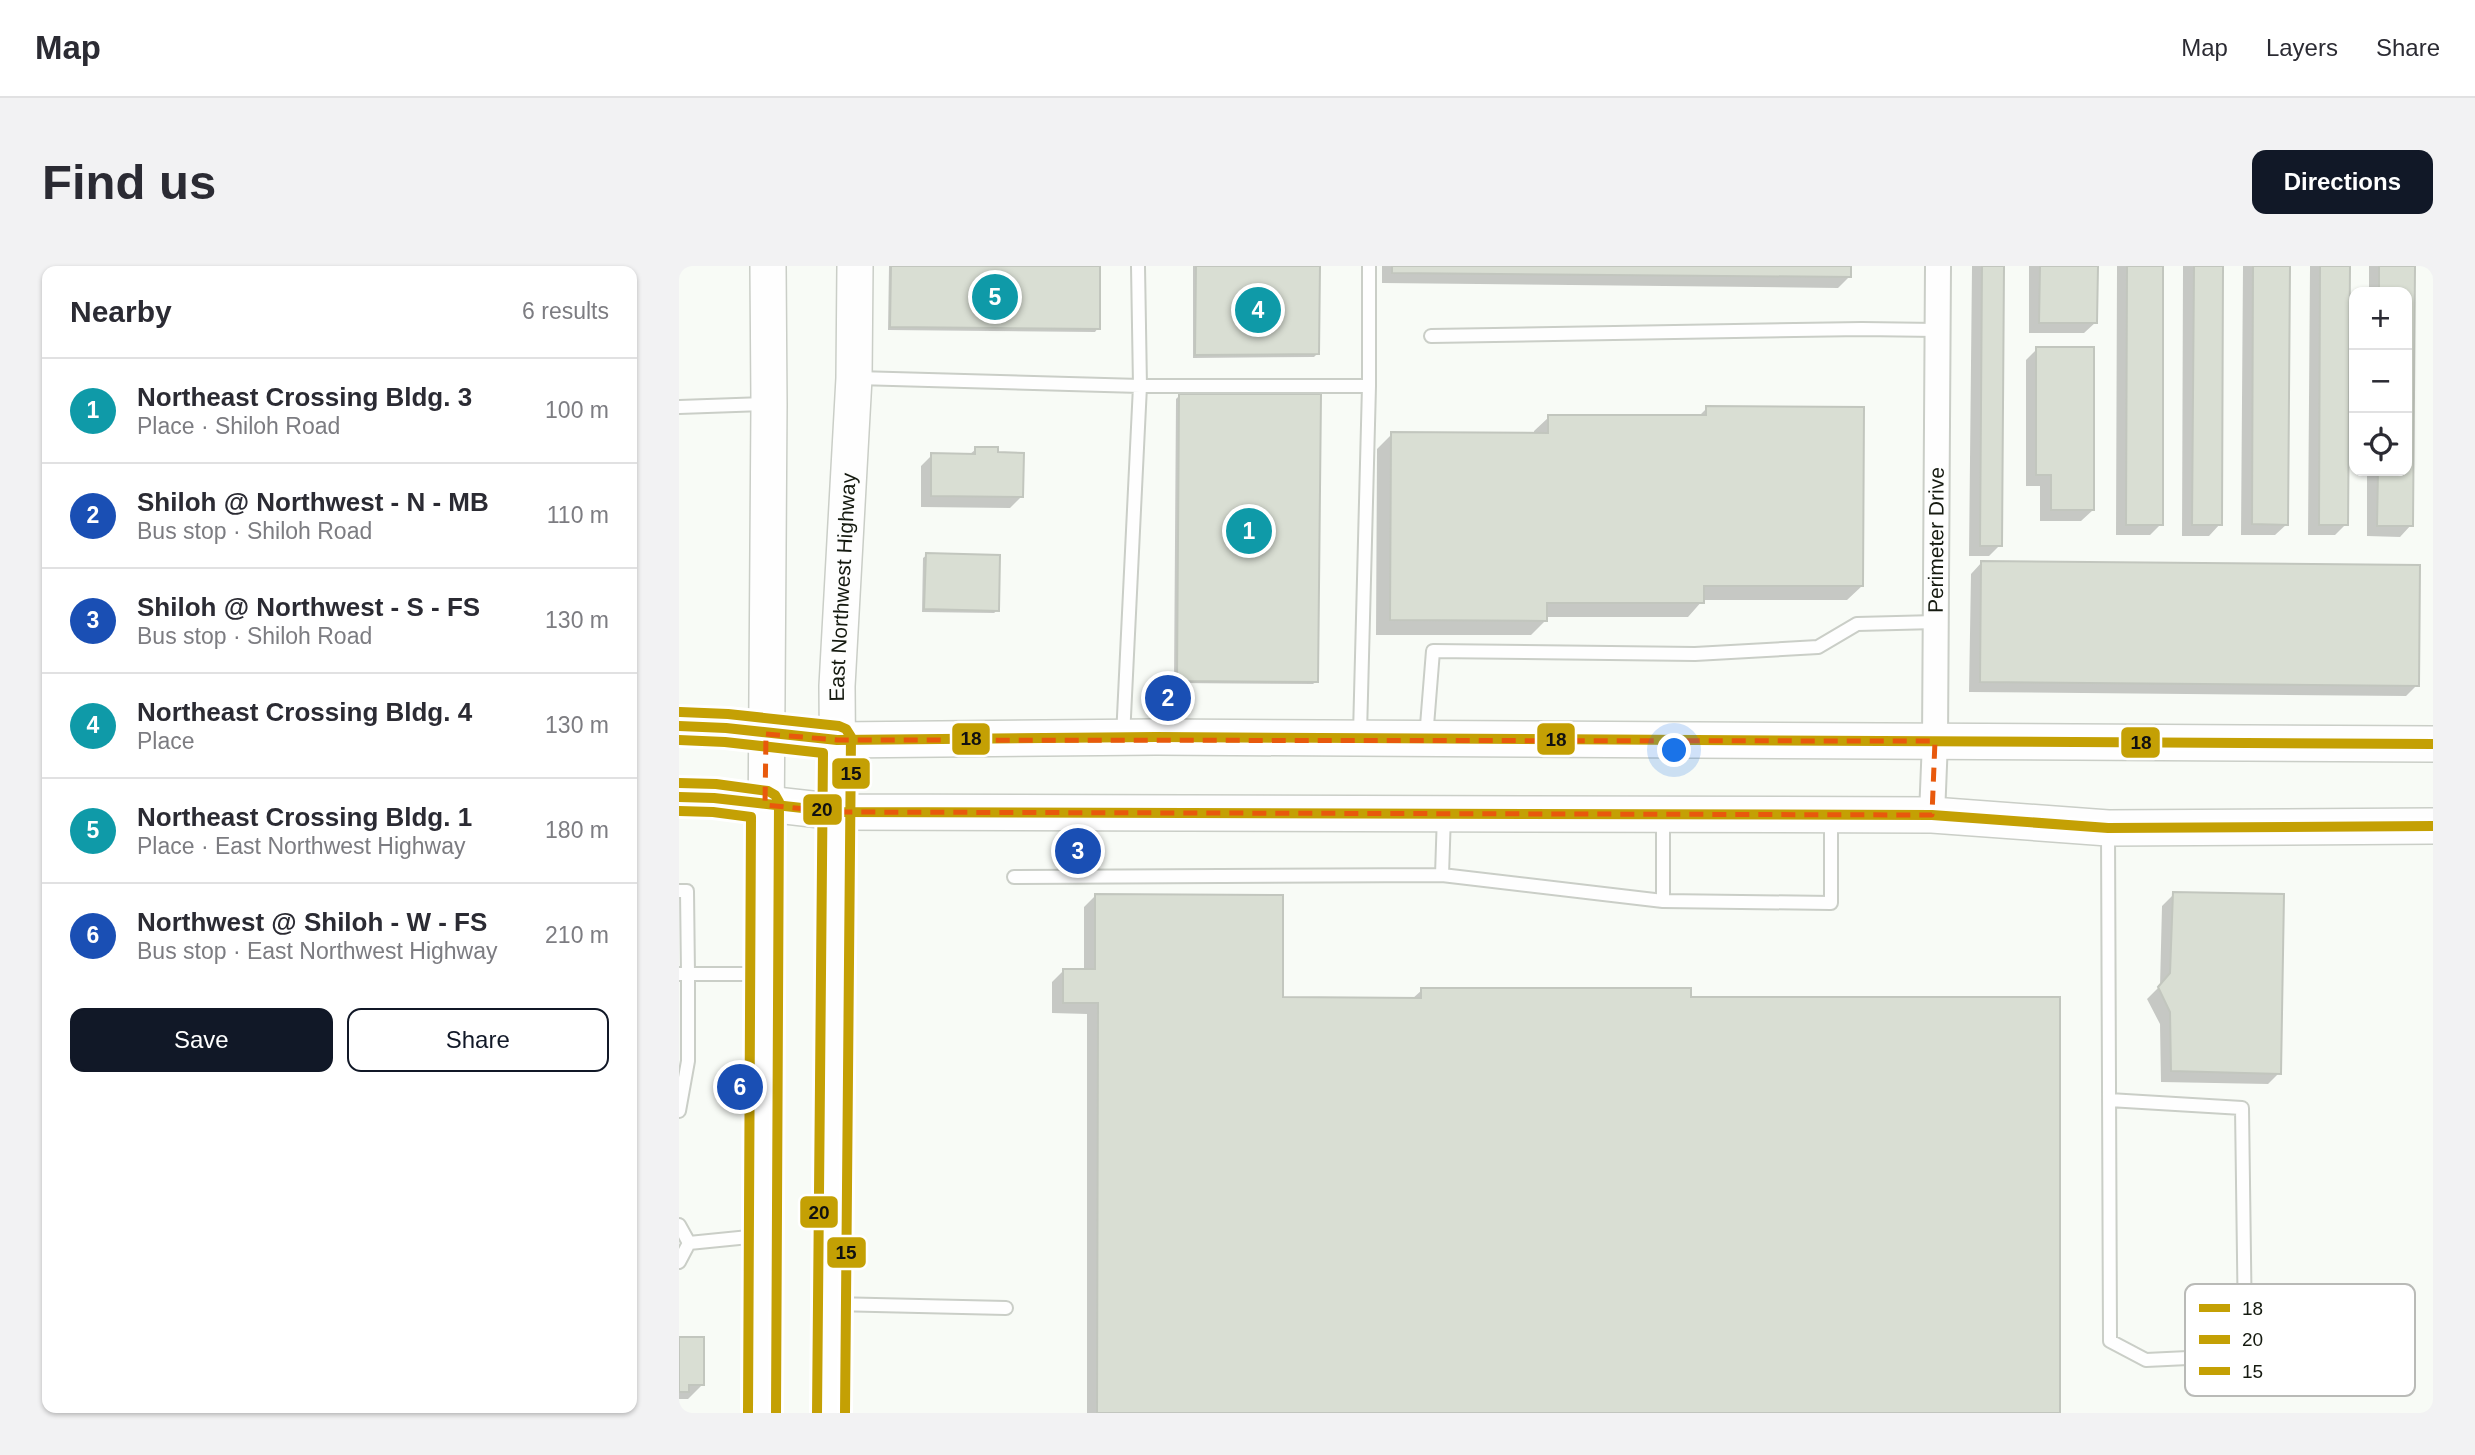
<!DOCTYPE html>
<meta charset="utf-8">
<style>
:root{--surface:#fff;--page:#f2f2f3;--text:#2b2b33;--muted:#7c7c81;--line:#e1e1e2;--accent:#111827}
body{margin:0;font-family:Arial,sans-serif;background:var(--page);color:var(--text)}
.controls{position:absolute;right:21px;top:21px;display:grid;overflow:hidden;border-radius:14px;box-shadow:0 2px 5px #0004}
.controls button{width:63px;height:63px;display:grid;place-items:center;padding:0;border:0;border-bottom:2px solid var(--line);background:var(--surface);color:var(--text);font:35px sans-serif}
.you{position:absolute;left:996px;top:485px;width:24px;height:24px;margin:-18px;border:5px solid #fff;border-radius:50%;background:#1a73e8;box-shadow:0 0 0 10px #1a73e833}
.badge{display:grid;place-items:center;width:46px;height:46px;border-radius:50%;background:var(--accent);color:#fff;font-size:23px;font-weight:700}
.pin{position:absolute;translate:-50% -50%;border:4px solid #fff;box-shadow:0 2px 7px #0006}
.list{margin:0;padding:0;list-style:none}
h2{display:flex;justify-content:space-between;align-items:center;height:91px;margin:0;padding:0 28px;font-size:30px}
h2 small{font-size:23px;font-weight:400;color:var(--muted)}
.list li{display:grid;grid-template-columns:46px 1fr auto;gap:21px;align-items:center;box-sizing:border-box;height:105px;padding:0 28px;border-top:2px solid var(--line)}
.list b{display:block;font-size:26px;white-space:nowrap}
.list p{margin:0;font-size:23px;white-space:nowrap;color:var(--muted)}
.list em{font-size:23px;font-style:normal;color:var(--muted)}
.actions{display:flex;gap:14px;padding:21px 28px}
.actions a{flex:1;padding:16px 0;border:2px solid var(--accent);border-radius:14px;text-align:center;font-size:24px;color:var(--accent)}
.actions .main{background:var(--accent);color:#fff}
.icon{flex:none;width:38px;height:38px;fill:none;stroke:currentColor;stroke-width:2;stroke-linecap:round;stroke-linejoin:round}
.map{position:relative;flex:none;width:1754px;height:1147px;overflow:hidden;border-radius:14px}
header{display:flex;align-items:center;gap:42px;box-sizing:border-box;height:98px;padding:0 35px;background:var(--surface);border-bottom:2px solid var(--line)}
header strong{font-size:33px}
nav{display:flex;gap:38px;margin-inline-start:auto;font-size:24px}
.intro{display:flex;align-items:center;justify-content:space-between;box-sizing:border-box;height:168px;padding:0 42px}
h1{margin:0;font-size:49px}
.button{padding:18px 32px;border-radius:14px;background:var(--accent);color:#fff;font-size:24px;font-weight:700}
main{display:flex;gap:42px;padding:0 42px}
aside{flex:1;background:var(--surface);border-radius:14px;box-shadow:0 2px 5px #0004}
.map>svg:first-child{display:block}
.shadow{fill:#0003}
.building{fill:#d9ded3;stroke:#c2c6be;stroke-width:2}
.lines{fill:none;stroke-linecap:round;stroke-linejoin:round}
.service-casing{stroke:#cacec7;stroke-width:16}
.minor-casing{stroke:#cacec7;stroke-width:28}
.secondary-casing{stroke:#cacec7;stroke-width:38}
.service{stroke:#fefefe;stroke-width:12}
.minor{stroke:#fefefe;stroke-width:24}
.secondary{stroke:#fefefe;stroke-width:35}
.bus-1-casing{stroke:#fff;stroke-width:16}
.bus-2-casing{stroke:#fff;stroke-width:16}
.bus-3-casing{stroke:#fff;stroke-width:16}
.bus-1{stroke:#c4a004;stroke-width:10}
.bus-2{stroke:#c4a004;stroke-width:10}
.bus-3{stroke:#c4a004;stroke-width:10}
.marked{fill:none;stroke:#e8590c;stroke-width:5;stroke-dasharray:14 9;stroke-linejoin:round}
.labels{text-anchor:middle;stroke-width:5;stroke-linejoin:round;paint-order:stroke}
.street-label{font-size:21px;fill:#151a10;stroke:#fff}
.key{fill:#fff;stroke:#b9bab7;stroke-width:2}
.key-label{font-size:19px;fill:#151a10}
.line-badge{stroke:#fff;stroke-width:2.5}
.pale-badge-label{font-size:19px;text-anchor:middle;font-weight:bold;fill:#111}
</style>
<header>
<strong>Map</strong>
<nav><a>Map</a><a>Layers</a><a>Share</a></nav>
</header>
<div class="intro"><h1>Find us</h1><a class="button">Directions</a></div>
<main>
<aside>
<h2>Nearby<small>6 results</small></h2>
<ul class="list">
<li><span class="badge" style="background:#0f9aa8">1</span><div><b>Northeast Crossing Bldg. 3</b><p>Place · Shiloh Road</p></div><em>100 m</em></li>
<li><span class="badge" style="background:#1a4fb4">2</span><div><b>Shiloh @ Northwest - N - MB</b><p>Bus stop · Shiloh Road</p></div><em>110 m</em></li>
<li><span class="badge" style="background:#1a4fb4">3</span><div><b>Shiloh @ Northwest - S - FS</b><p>Bus stop · Shiloh Road</p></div><em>130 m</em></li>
<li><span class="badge" style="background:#0f9aa8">4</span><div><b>Northeast Crossing Bldg. 4</b><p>Place</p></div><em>130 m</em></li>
<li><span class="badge" style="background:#0f9aa8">5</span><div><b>Northeast Crossing Bldg. 1</b><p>Place · East Northwest Highway</p></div><em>180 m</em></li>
<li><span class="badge" style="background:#1a4fb4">6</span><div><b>Northwest @ Shiloh - W - FS</b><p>Bus stop · East Northwest Highway</p></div><em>210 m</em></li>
</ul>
<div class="actions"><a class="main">Save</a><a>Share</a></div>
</aside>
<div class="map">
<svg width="1754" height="1147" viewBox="0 0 1754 1147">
<rect width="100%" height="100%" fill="#f8fbf6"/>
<!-- shadow -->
<path class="shadow" d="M210,0H420L419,62L416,66L209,64Z
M514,0H639V87L635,91L514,92Z
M703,0H1171L1170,11L1159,22L703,17Z
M1293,0H1323L1321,279L1310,290H1290Z
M1350,0H1417V56L1405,67H1350Z
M1438,0H1483L1482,258L1471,269H1437Z
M1504,0H1542L1541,258L1530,270H1503Z
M1564,0H1609L1608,258L1596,269H1562Z
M1631,0H1669L1667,258L1656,269H1629Z
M1690,0H1734L1732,259L1721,271L1688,270V205H1728V26H1690Z
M1358,83L1414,244L1402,255H1361V220H1347V94Z
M501,129L638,415L634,418L495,417L497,133Z
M1028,142L1183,320L1168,334H1024L1009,351H867V354L852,369H697L698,183L713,168H855V165L870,151H1019Z
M297,183L317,188L343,230L331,242L242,241V200L253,189H290Z
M248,289L319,344L315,347L243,346L244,292Z
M1303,296L1738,419L1727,430L1290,426L1292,308Z
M1495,628L1600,807L1589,818L1482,816L1481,758L1468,733L1481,720L1483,640Z
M416,630L602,733H733L743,724L1010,733L1379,1147H408V748L373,747V716L385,704H405V641Z
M0,1073L23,1119L9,1133H0Z"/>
<!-- building -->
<path class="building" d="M212,0H421V63L211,61Z
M517,0H641L640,88L516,89Z
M713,0H1172V11L713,7Z
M1303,0H1325L1323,280H1301Z
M1361,0H1419L1418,57H1360Z
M1448,0H1484V259H1447Z
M1515,0H1544L1543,259H1513Z
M1574,0H1611L1609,259L1573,258Z
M1641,0H1671L1669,259H1640Z
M1700,0H1736L1734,260H1698L1699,205H1728V26H1700Z
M1357,81H1415V244H1372V209H1357Z
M500,128H642L639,416L498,415Z
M1027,140L1185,141L1184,320H1025V337H868V355L711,354L712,166L869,167V149H1027Z
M296,181H319V186L345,187L344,231L252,230V187L296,188Z
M247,287L321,289L320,345L245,343Z
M1302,295L1741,299L1740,420L1301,416Z
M1494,626L1605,628L1602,808L1492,805L1491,746L1479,721L1491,707Z
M416,628L604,629V731L742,732V722H1012V731H1381V1147H418L419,737H384V703H416Z
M0,1071H25V1119H10V1126H0Z"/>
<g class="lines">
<defs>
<path id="service" d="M752,70L1183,63L1258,64
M178,112L461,120L459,0
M0,141L87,138
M681,468L690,120
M444,471L461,120H690V0
M747,472L754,385L1016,388L1139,381L1178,358L1257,356
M765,548L763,609L984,635
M984,549V635L1152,637V552
M1429,565L1431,1075L1467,1094L1551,1090L1566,1065L1563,842L1430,834
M335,611L763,609
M0,625H8L9,708H0
M0,845L9,795V708H85
M0,959L10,977
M10,977L80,970
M0,996L10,977
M153,1038L327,1042"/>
<g id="minor">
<path id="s1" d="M1253,549L1256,475L1259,0"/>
</g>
<g id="secondary">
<path d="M0,460L47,462L158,474L477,471L1754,478"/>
<path d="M0,531L35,532L159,546L1253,549L1429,562L1754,560"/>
<path d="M83,1147L90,138L89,0"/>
<path id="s2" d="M152,1147L153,826L159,546L158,420L175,112L176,0"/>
</g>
</defs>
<!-- service casing -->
<use href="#service" class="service-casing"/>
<!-- minor casing -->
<use href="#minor" class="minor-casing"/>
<!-- secondary casing -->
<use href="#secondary" class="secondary-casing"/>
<!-- service -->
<use href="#service" class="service"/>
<!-- minor -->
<use href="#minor" class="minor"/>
<!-- secondary -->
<use href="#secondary" class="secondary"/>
<defs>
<path id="bus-1" d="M0,460L47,462L158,474L477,471L1754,478
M0,531L35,532L159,546L1253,549L1429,562L1754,560"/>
<path id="bus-2" d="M0,474L46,476L144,487L138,1147
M0,545L34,546L72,551L69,1147"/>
<path id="bus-3" d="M1,446L49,448L160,460L167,463L172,471L166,1147
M0,517L37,518L89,525L96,529L100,536L97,1147"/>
</defs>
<!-- bus-1 casing -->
<use href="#bus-1" class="bus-1-casing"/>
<!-- bus-2 casing -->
<use href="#bus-2" class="bus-2-casing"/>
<!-- bus-3 casing -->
<use href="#bus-3" class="bus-3-casing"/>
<!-- bus-1 -->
<use href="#bus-1" class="bus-1"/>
<!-- bus-2 -->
<use href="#bus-2" class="bus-2"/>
<!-- bus-3 -->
<use href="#bus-3" class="bus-3"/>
</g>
<!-- marked area -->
<path class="marked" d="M87,468L158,474L1256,475L1253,549L159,546L86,539Z"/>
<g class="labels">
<!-- street labels -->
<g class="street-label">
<text dy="7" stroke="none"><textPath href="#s1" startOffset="275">Perimeter Drive</textPath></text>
<text dy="7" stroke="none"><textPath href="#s2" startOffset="826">East Northwest Highway</textPath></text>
</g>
</g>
<!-- legend -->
<rect x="1506" y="1018" width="230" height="112" rx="10" class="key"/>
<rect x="1520" y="1038" width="31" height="8" fill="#c4a004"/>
<rect x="1520" y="1069" width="31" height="9" fill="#c4a004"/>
<rect x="1520" y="1101" width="31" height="8" fill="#c4a004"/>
<g class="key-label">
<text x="1563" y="1049">18</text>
<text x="1563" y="1080">20</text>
<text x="1563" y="1112">15</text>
</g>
<g class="line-badge">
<rect x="272" y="456" width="40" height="34" rx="7" fill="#c4a004"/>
<rect x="857" y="456" width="40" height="34" rx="7" fill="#c4a004"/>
<rect x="1441" y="460" width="41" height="33" rx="7" fill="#c4a004"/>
<rect x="152" y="491" width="40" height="33" rx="7" fill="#c4a004"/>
<rect x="123" y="527" width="41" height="33" rx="7" fill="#c4a004"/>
<rect x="120" y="929" width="40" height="34" rx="7" fill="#c4a004"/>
<rect x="147" y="970" width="41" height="33" rx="7" fill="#c4a004"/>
</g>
<g class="pale-badge-label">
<text x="292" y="479">18</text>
<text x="877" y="480">18</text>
<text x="1462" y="483">18</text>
<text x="172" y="514">15</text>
<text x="143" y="550">20</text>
<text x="140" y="953">20</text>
<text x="167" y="993">15</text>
</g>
</svg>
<div class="controls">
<button>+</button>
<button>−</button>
<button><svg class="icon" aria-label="locate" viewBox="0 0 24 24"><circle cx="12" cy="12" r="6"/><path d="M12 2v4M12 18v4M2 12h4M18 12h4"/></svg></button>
</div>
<div class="you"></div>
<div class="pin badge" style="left:570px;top:265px;background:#0f9aa8">1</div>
<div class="pin badge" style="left:489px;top:432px;background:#1a4fb4">2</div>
<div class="pin badge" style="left:399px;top:585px;background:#1a4fb4">3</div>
<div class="pin badge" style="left:579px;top:44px;background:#0f9aa8">4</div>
<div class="pin badge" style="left:316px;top:31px;background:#0f9aa8">5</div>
<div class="pin badge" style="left:61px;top:821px;background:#1a4fb4">6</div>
</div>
</main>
